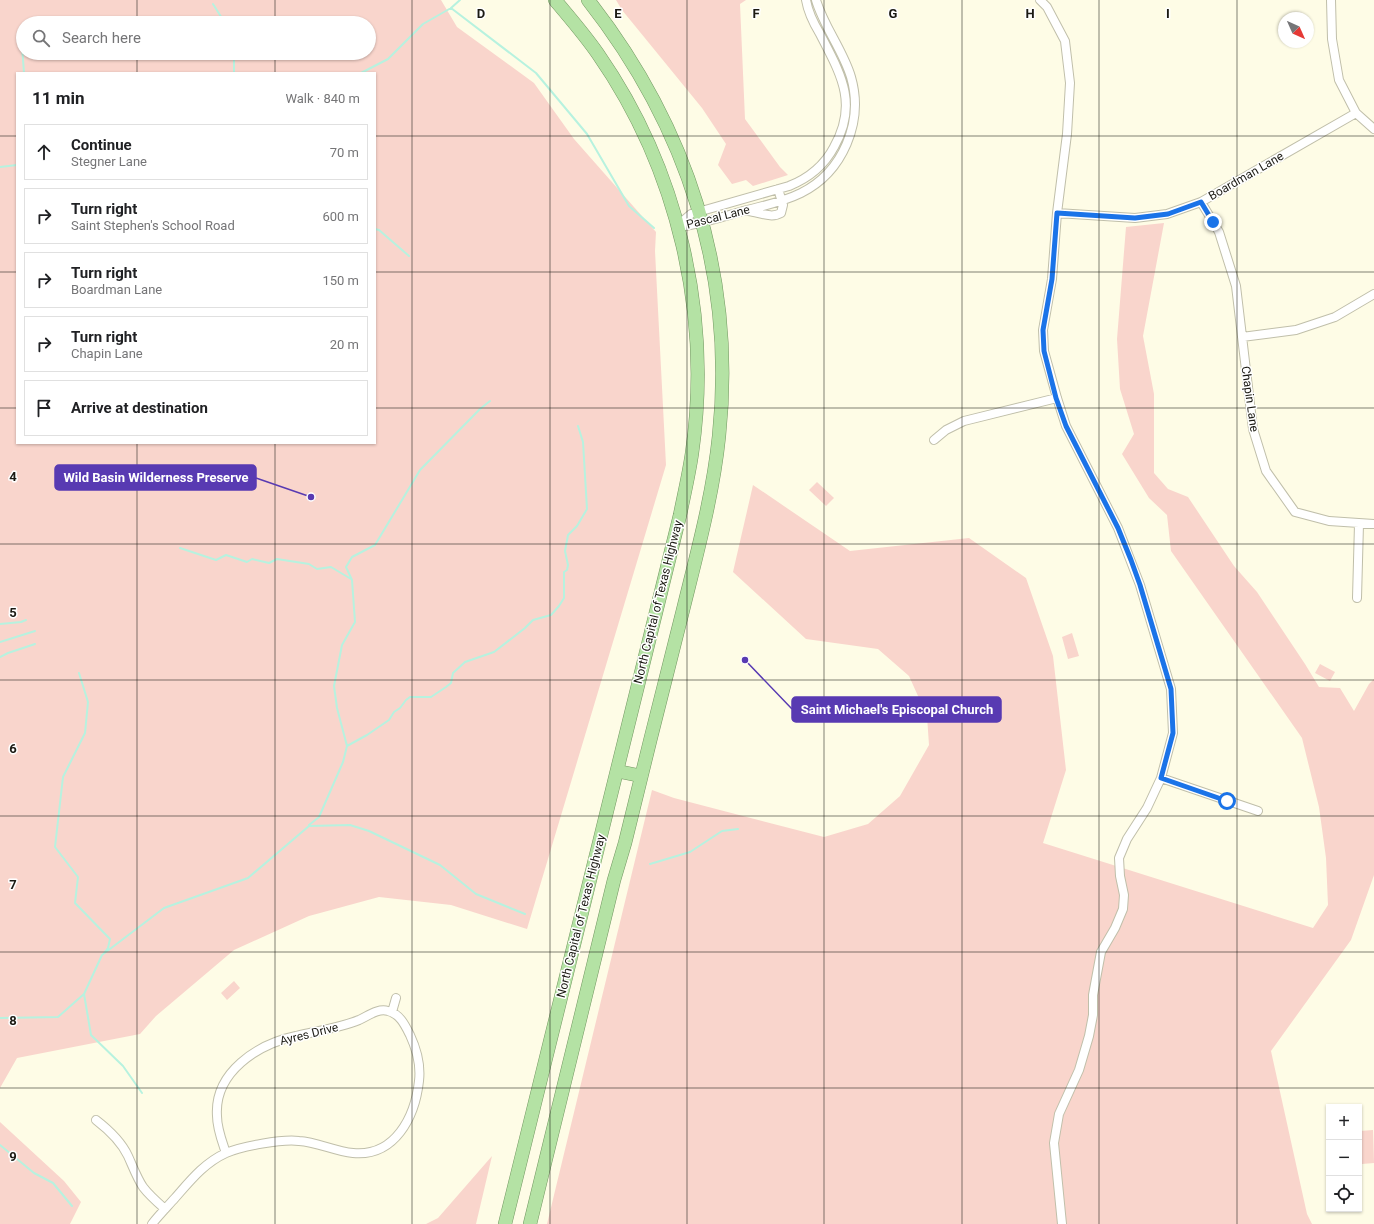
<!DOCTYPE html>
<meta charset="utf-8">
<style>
:root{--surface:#fff;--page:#f2f2f2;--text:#202124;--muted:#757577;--line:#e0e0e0}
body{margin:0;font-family:Roboto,sans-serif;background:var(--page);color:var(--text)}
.controls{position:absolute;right:12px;bottom:12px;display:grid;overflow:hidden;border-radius:0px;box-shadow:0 1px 3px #0004}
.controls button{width:36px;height:36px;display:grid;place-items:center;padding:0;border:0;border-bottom:1px solid var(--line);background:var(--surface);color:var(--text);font:20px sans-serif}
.compass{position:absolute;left:1278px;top:12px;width:36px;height:36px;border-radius:50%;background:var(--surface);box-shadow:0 1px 3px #0004;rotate:135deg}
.stop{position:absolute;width:12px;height:12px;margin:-9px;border:3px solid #1a73e8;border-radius:50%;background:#fff}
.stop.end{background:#1a73e8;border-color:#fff;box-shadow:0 1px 4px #0008}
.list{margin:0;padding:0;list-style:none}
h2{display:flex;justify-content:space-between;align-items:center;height:52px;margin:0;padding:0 16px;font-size:17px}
h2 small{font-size:13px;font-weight:400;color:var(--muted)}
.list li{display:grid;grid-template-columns:26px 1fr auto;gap:12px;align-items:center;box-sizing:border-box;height:56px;margin:0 8px 8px;padding:0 8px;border:1px solid var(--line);border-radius:0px}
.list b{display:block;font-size:15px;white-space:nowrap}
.list p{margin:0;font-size:13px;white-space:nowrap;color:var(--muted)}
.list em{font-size:13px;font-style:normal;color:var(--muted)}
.icon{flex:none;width:22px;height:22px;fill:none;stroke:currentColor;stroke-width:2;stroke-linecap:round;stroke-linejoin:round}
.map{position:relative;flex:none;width:1374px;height:1224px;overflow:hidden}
.search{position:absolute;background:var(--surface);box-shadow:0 1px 3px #0004;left:16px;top:16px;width:360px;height:44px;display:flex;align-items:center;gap:10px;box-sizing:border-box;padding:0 14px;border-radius:22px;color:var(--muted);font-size:15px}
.panel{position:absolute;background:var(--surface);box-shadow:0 1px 3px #0004;left:16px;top:72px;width:360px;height:372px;border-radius:0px}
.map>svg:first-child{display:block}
.green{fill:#f9d5cc;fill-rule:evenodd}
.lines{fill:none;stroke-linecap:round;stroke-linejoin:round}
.stream{stroke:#b7f2df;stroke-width:2}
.minor-casing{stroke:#c0bfaa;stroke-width:10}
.trunk-casing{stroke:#739762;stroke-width:14}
.minor{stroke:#fff;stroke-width:8}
.trunk{stroke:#b4e2a4;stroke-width:13}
.route{stroke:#1a73e8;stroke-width:5}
.grid{fill:none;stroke:#1b1a13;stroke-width:1;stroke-opacity:0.55}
.labels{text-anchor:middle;stroke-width:3;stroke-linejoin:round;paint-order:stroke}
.street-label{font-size:12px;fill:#1b1a13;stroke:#fff}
.grid-label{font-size:13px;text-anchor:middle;font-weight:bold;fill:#1b1a13;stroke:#fff;stroke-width:3;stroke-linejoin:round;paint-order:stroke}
.leader{fill:none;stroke:#583ab2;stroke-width:1.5}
.callout-dot{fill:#583ab2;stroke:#fff;stroke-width:1.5}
.callout{fill:#583ab2;stroke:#583ab2;stroke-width:1.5}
.callout-label{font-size:13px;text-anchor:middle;font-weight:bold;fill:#fff}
</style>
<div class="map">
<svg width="1374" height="1224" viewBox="0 0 1374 1224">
<rect width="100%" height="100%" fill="#fefce6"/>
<!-- green -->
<path class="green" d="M0,0H441L457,27L534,83L574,139L656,232L655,251L666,465L527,929L451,905L379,897L309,916L234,950L156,1016L140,1034L17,1058L0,1088ZM23,23H369V53H23ZM17,73H375V443H17Z
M616,0H746L740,4L745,119L780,167L788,175L753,186L746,180L732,184L718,165L726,144L702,108L622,10Z
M1164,223L1143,336L1154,394V473L1168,489L1188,497L1234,566L1257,592L1305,664L1319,687L1340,688L1354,711L1369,684L1374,679V875L1351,940L1271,1051L1307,1214L1312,1224H547L652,790L674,798L824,837L868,824L900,796L929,745L927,716L909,676L878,649L806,639L733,572L753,485L850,551L969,538L1026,578L1053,656L1066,770L1043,843L1313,928L1328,905L1326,858L1319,807L1302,738L1171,551L1167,515L1149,498L1122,454L1134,434L1120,389L1117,339L1126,227Z
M817,482L834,498L826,506L809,490Z
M1072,633L1079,656L1068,659L1062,637Z
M1320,664L1335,672L1330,681L1315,673Z
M234,981L240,988L227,1000L221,993Z
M0,1122L64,1181L81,1202L70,1224H0Z
M1373,1130L1374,1163L1362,1164L1360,1131Z
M492,1156L476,1224H426L438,1218Z"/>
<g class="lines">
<!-- stream -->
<path class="stream" d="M213,4L225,23
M451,8L460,0
M22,46L24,73
M234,53V73
M361,73L388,59L423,24L451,8L536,73L587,134L629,206L654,228
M0,167L17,165
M375,229L379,230L409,256
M180,548L216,560L226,555L247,562L252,559L269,563L277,559L309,564L317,569L331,567L351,579
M0,624L21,622L26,620
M0,642L35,631
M0,657L8,653L35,644
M79,673L88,702L85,733L63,777L55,847L78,877L75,903L110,939L108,948L104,953
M347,746L367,735L389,720L394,712L400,708L406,700L410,697H431L446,687L451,683L453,673L465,662L494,652L525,628L533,620L551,615L559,606L564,598V572L567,570L568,565L565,551L568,535L577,526L587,509L583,442L578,426
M309,825L319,817L343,762L347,746L337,708L334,686L342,645L355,622L352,580L346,567L352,557L375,545L420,470L480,409L490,401
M650,864L690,852L722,831L738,829
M84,994L102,955L164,908L248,878L309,826L350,825L369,831L440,865L476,894L525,914
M0,1018L58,1017L84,994L91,1035L123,1066L142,1093
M0,1145L34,1173L53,1183L72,1206"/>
<defs>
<path id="minor" d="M1040,0L1047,7L1065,41L1070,83L1067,134L1057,213L1052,279L1043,330L1044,351L1057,398L1066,426L1118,528L1140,585L1171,689L1173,733L1161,778L1147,808L1127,839L1119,858L1120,876L1124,895L1123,909L1115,928L1101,952L1093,995V1015L1089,1036L1079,1070L1059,1114L1054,1143L1062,1224
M1331,0L1332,39L1339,80L1356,113L1374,129
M1201,202L1219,232L1236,286L1253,429L1266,471L1295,512L1329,521L1374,524
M748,211C759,212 771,219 781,213L783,205L778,189
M1057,213L1135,218L1167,214L1201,202L1356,113
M679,227C701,224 722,217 743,211C763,206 783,202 801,193C843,172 864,122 851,77C843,50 824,27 816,0
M679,227L684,220L691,214L789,186C809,178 824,166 834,147C859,103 840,73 820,34C814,24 808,12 806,0
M1242,337L1296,330L1335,317L1374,294
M934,440L946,430L964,421L1057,398
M1357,598L1359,524
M1161,778L1258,811
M392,1012L396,998
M96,1120C109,1130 121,1141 128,1156C133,1167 137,1178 143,1187C149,1195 157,1202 165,1209
M152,1224C159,1215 167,1207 175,1198C190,1181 204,1163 226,1153C242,1146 282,1139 299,1141C317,1142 334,1151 353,1153C395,1157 415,1117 419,1081C421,1064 417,1050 410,1035C405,1025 400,1014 388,1011C378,1008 368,1016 359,1020C339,1028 317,1031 296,1036C258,1044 214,1072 217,1116C217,1129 222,1141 226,1153"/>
<path id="trunk" d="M617,771L641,776
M505,1224L680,515C684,495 689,474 692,453C712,315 678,169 598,54C585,35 570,18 555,0
M530,1224L614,880L625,843C644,765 663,688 683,610C697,553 713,495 719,436C736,275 687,126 588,0"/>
</defs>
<!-- minor casing -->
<use href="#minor" class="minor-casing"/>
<!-- trunk casing -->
<use href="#trunk" class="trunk-casing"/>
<!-- minor -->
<use href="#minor" class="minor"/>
<!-- trunk -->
<use href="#trunk" class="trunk"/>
</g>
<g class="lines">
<!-- route -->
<path class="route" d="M1213,222L1201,202L1168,214L1135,218L1057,213L1052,279L1043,330L1044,351L1056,398L1066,426L1118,528L1131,560L1140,585L1171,689L1173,733L1161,778L1227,801"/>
</g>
<!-- grid -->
<path class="grid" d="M137,0V23M275,0V23M412,0V1224M550,0V1224M687,0V1224M824,0V1224M962,0V1224M1099,0V1224M1237,0V1224M137,53V73M275,53V73M0,136H17M375,136H1374M0,272H17M375,272H1374M0,408H17M375,408H1374M137,443V1224M275,443V1224M0,544H1374M0,680H1374M0,816H1374M0,952H1374M0,1088H1374"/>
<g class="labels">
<!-- street labels -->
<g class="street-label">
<text transform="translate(1246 176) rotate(-30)" y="4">Boardman Lane</text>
<text transform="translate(718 217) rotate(-14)" y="4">Pascal Lane</text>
<text transform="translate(1250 399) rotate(82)" y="4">Chapin Lane</text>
<text transform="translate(658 602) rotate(-76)" y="4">North Capital of Texas Highway</text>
<text transform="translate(581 916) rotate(-76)" y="4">North Capital of Texas Highway</text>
<text transform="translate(309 1034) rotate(-14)" y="4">Ayres Drive</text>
</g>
</g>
<g class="grid-label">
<text x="481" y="18">D</text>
<text x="618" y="18">E</text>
<text x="756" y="18">F</text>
<text x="893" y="18">G</text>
<text x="1030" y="18">H</text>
<text x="1168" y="18">I</text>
<text x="13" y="481">4</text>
<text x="13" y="617">5</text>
<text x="13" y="753">6</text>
<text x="13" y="889">7</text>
<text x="13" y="1025">8</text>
<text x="13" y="1161">9</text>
</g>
<!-- callouts -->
<path class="leader" d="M311 497L256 478M745 660L792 709"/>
<g class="callout-dot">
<circle cx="311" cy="497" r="4"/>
<circle cx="745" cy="660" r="4"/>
</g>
<g class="callout">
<rect x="55" y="465" width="201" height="25" rx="4"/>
<rect x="792" y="697" width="209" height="25" rx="4"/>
</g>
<g class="callout-label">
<text x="156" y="482">Wild Basin Wilderness Preserve</text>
<text x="897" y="714">Saint Michael's Episcopal Church</text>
</g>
</svg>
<div class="controls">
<button>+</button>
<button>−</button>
<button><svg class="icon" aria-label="locate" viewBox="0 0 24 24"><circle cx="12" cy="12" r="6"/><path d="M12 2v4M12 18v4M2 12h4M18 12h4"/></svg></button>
</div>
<svg class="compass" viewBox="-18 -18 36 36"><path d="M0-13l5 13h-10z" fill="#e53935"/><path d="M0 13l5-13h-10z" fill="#757577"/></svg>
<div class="stop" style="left:1227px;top:801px"></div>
<div class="stop end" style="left:1213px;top:222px"></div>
<div class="search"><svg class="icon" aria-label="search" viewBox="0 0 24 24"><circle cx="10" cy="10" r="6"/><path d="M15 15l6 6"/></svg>Search here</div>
<section class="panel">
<h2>11 min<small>Walk · 840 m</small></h2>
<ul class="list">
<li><svg class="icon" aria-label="ahead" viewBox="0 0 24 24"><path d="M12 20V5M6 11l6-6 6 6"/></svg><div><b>Continue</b><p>Stegner Lane</p></div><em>70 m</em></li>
<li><svg class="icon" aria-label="right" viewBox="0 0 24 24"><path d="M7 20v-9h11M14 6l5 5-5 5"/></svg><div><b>Turn right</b><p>Saint Stephen's School Road</p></div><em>600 m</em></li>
<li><svg class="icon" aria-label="right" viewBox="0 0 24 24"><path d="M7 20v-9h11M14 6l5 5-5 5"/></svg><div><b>Turn right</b><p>Boardman Lane</p></div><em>150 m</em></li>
<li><svg class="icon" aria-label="right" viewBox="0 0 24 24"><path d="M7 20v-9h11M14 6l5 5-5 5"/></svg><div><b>Turn right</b><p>Chapin Lane</p></div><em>20 m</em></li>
<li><svg class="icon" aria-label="arrive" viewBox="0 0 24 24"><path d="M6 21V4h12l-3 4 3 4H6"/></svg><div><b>Arrive at destination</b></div></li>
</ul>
</section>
</div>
